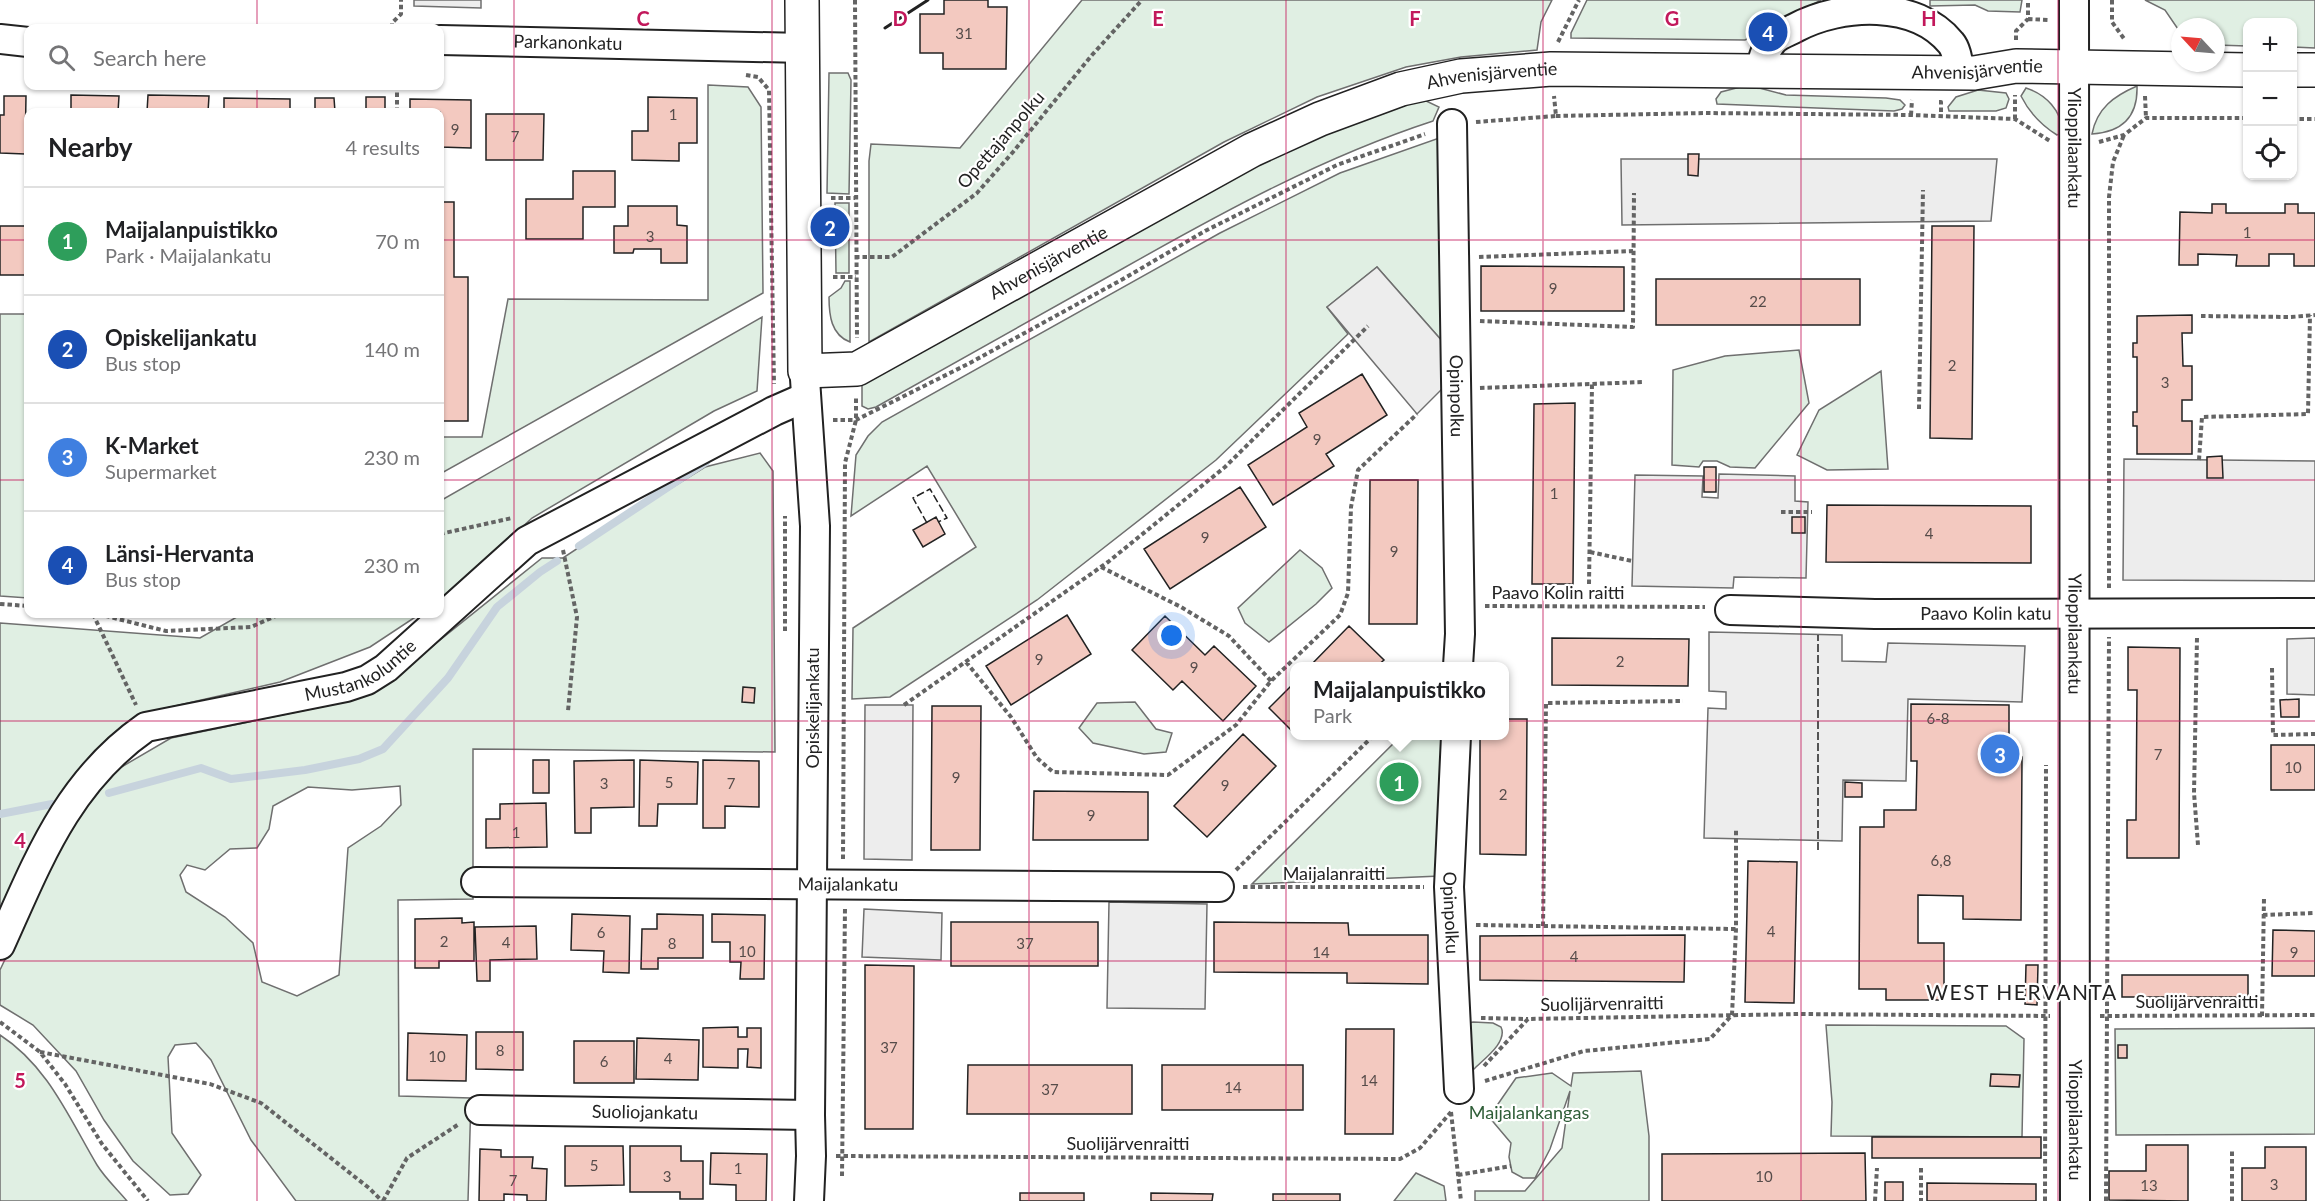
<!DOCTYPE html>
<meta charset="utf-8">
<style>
:root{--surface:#fff;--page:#f6f6f6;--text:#202124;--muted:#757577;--line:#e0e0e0;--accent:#c62828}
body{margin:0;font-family:Lato,sans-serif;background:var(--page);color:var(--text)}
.controls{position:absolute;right:18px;top:18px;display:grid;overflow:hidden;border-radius:12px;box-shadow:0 2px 4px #0004}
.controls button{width:54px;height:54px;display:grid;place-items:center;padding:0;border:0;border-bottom:2px solid var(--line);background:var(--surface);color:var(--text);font:30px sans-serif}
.compass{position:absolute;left:2171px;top:18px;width:54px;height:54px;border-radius:50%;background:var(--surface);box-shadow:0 2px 4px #0004;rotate:296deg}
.you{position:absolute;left:1172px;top:636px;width:21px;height:21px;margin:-15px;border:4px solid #fff;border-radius:50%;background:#1a73e8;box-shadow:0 0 0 9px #1a73e833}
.badge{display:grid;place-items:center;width:39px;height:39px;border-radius:50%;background:var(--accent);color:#fff;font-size:20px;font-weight:700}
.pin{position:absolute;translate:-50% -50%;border:3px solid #fff;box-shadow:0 2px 6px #0006}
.popup{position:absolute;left:1290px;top:662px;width:219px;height:78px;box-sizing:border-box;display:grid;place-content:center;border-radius:12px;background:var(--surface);filter:drop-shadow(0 2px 4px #0005);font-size:20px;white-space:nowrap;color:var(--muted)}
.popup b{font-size:22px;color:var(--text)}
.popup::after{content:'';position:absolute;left:50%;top:100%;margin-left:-12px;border:12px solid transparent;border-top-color:var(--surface)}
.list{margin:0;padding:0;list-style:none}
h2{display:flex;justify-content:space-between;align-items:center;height:78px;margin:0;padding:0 24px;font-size:26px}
h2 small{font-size:20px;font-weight:400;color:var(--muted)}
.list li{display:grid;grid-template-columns:39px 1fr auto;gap:18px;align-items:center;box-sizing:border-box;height:108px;padding:0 24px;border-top:2px solid var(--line)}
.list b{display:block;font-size:22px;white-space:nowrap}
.list p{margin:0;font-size:20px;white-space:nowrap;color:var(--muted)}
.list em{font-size:20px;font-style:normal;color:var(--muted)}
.icon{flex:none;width:33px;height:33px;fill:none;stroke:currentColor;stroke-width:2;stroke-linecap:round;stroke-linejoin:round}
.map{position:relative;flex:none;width:2315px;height:1201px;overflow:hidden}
.search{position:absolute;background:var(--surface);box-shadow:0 2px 4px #0004;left:24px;top:24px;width:420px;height:66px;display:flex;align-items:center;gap:15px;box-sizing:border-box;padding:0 21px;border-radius:12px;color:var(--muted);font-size:22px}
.panel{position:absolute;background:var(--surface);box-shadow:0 2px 4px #0004;left:24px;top:108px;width:420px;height:510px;border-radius:12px}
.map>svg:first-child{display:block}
.green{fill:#e0efe3;stroke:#6f6f6f;stroke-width:1.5;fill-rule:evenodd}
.parking{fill:#ededed;stroke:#6f6f6f;stroke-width:1.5}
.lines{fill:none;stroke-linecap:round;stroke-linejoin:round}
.stream{stroke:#c7d3dd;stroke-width:8}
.building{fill:#f3c9c0;stroke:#222;stroke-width:1.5}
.minor-casing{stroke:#222;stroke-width:32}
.major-casing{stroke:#222;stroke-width:36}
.path{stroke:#646464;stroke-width:4;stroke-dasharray:4.5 3;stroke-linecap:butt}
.minor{stroke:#fff;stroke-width:28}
.major{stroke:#fff;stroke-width:33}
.fence{stroke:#222;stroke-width:1.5;stroke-dasharray:8 3;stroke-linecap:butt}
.wall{stroke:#222;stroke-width:3}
.grid{fill:none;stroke:#c2185b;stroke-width:1.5;stroke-opacity:0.55}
.labels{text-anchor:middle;stroke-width:4.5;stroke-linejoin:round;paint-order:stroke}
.number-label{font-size:15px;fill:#564c4a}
.street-label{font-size:18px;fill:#222;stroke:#fff}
.park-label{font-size:18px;fill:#2f5e38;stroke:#fff}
.quarter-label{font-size:21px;letter-spacing:1.5px;fill:#222;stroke:#fff}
.grid-label{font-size:20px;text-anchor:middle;font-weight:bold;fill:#c2185b;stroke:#fff;stroke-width:4.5;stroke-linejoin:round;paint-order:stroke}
</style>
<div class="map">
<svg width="2315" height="1201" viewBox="0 0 2315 1201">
<rect width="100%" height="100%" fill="#fff"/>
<!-- green -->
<path class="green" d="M1082,0H1552L1541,22L1537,50L1461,57L1406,67L1317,97L1224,142L869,342V161L871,144L960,148Z
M1587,0H1821L1745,40L1571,38V33Z
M1930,0H2022L2020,12L1988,11L1975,5L1930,6Z
M2145,0H2315V48L2293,47L2292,22H2248L2247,46L2216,45V27H2180V32L2165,10Z
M829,73H848L851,80L849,194L827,193Z
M708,85L748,87L761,107L763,293L440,474V437H482L508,299L708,300Z
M1748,85L1786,95L1886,98L1900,100L1905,105L1902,109L1894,111L1717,104L1716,99L1721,92Z
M2137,86C2138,116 2123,132 2092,134C2097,108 2114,96 2137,86Z
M2026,88C2045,94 2063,111 2062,133L2057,135C2041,125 2030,114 2021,96Z
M1978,90L2006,93L2009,99L2006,108L1996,111H1949L1948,107L1956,97Z
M1422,99L1439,107L1433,121C1323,157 1223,212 1122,269C1040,315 958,361 876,407L868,409L862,406V385L871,377L1289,148L1347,123Z
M1442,137L1450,350L1377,267L1327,307L1348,334L1216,460L1037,600L890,697L852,699L853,628L976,547L927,466L851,516L856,455L868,436L882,422L1220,233L1340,173Z
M835,203H849V273H836Z
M845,281H850V342C831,335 829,315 829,297L841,288Z
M0,314H28V598L0,596Z
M762,317L757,391L714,411L532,518L454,590L440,600V501Z
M1799,350L1809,403L1755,468L1730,467L1717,461H1703L1699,467L1672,465L1673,370L1725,356Z
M1881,371L1888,469L1827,470L1797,455L1819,410Z
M760,453L773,471L775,752L473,749V899L398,900L399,1096L471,1098L468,1201H296L251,1140L211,1060L196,1043L175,1045L168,1057L172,1133L201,1175L188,1194L170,1195L133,1161L104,1120L76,1071L33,1025L0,1005V970L58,848L102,783L118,769L171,738L335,704L395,676L542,558H563L628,515L705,467ZM400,786L401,805L381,826L348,848L339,975L297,996L262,982L253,943L225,917L186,892L180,875L187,865L205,870L230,849L257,848L269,829L273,806L308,787L352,790Z
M1300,550L1322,568L1332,588L1316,604L1269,642L1245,623L1238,608Z
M242,614H420L370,647L280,682L149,712L0,918V623L200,638Z
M1135,702L1156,729L1172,733L1166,752L1144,754L1093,743L1079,728L1097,703Z
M1401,736H1446L1440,876L1252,884Z
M1473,1022L1493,1023L1501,1027C1508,1042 1484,1059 1474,1069L1470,1070L1465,1024Z
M1826,1025L2006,1026L2024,1039L2022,1137L1831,1136L1832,1102Z
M2315,1028V1134L2116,1135L2115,1029Z
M0,1035C48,1066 69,1118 97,1165C105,1178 117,1189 127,1201H0Z
M1641,1071L1649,1136V1201H1475V1191H1525L1562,1148L1570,1091L1550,1149L1535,1178H1523L1512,1172L1509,1157L1511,1143L1489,1117L1516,1078L1552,1073L1571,1086L1573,1073Z
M1416,1173L1444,1186L1446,1201H1394Z"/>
<!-- parking -->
<path class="parking" d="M414,0H481V8L414,6Z
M1621,159H1997L1991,221L1622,225Z
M1377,267L1450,350L1443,388L1417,414L1327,307Z
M2124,459L2315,461V581L2123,580Z
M1719,474L1795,476V501L1808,502L1806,578L1734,577L1733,588L1632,586L1635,475L1703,476L1702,497L1718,498Z
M1709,632L1842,635V661L1886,662L1888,643L2025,646L2022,702L1908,699L1906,781L1843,780L1842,841L1704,838L1708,708L1726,709V692L1709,691Z
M2315,638V695L2287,694V639Z
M865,705H913L912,860L864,859Z
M1109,902L1207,904L1205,1009L1107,1008Z
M864,909L942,913L941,960L862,957Z"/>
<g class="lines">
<!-- stream -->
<path class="stream" d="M579,546L706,462
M109,793L201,768L231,779L305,770L359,759L383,749L448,678L497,607L540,572L557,561
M0,814L52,804"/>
</g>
<!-- building -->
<path class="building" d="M944,0H988V7H1007L1006,69H943V53H920V14H944Z
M71,95L119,96L118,112H71Z
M148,95L209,96L208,112H147Z
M4,96H26L25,154L0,153V115H4Z
M366,97H385V112H366Z
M648,97L697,98V143H679V161L632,160V131H648Z
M224,98L290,99V112H224Z
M315,98H334L335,112H315Z
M410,99L471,100V148L440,147V112H410Z
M486,114H544L543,160H486Z
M1688,154H1699L1698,176L1688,175Z
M573,171H615V207H583V239H526V199H573Z
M440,202H454V277H468V421H440Z
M2212,204H2226V213H2285V204H2298V213H2315V266H2294V254H2269V266H2236L2237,255L2198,254V265H2179L2180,212L2212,213Z
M628,206H677V225L687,226V263H661V249H634L633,253H614V226H628Z
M0,226H28V275H0Z
M1932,226H1974L1972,439L1930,438Z
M1481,266L1624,267V311H1481Z
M1656,279H1860V325H1656Z
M2192,315V333H2182L2183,366H2192V400H2182V421H2192V454H2137V426H2133V412H2137V357H2133V343H2137V316Z
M1362,374L1387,415L1326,454L1334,466L1273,505L1248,465L1307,427L1299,413Z
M1575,403L1573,584H1532L1534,404Z
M2222,456L2223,478H2207V457Z
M1704,467H1716V492H1704Z
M1370,480H1418L1417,624H1369Z
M1240,487L1266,527L1170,589L1144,549Z
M1827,505L2031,506V563L1826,562Z
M936,517L945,534L923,547L913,530Z
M1792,517H1805V533H1792Z
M1067,615L1091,654L1011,705L986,666Z
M1165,616L1205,655L1214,646L1256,686L1223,721L1182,681L1173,690L1132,650Z
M1349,626L1384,660L1377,666H1310Z
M1552,638L1689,639L1688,686L1552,685Z
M2128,647L2180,648L2179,858H2127V820H2136L2137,690H2128Z
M1294,683V733L1269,708Z
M743,687L755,688L754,703L742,702Z
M2299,699V717H2281L2280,700Z
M1911,704L2009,705V757H2022L2021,920L1963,919V896L1918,895V943H1944V1000H1886V989H1859L1860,827H1884V810H1916L1917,761H1911Z
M932,706H981L980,850H931Z
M1504,719H1527L1526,855L1480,854V736H1504Z
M1243,734L1276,766L1207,837L1174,806Z
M2271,745H2315V790H2271Z
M533,760H549V793H533Z
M634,760V807L591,808V833H575L574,761Z
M640,760L698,762L697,804H658L657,826H639Z
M703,760L759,761V807L725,806V828H703Z
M1845,782L1862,783V797H1845Z
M1034,791L1148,792V840H1033Z
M546,803L547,847L486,848V819H500V804Z
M1748,861L1797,862L1794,1003L1745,1002Z
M572,914L630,916L629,973L603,972L604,951L571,950Z
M657,914L703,915V958H658V969H641L642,929H657Z
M712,914L765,915L764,979H740L741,962H730V942H712Z
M462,918V923L474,922V961H439V968H415V919Z
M951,922H1098V966H951Z
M1214,922L1348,923L1349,935H1428V984L1347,983V973L1214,972Z
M536,926L537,959L490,960V981H477L475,927Z
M2273,930L2315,931V976H2272Z
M1685,935L1684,982L1480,980V936Z
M865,965L914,966L913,1129H865Z
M2026,965H2038L2037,1005L2025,1004Z
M2122,975H2248V997H2122Z
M738,1027V1037H747V1028H761V1068L747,1067L748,1049H738V1068L703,1067V1028Z
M1346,1029H1394L1393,1134H1345Z
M476,1032H523V1070L476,1069Z
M408,1033L467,1035L466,1081L407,1080Z
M637,1038L699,1040L698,1080L636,1079Z
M574,1041H634V1083H574Z
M2118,1045H2127V1058H2118Z
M968,1065H1132V1114H967Z
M1162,1065H1303V1110H1162Z
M1991,1074L2020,1075L2019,1087L1990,1086Z
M1872,1137H2041V1158H1872Z
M2146,1145H2188V1201L2109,1200V1171H2146Z
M565,1146H623L624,1185L565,1186Z
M630,1146H681V1161H703V1199H680V1192H630Z
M2265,1147H2306V1201H2242V1168H2265Z
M480,1149L501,1150V1157H533L532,1168L547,1169L546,1201H527V1195L504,1194V1201H479Z
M711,1153L767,1154L766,1201H736V1185L710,1184Z
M1865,1153L1866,1201H1662V1154Z
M1885,1182H1903V1201H1885Z
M1927,1183L2036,1184V1201H1927Z
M1020,1193H1084V1201H1020Z
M1151,1193L1213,1194L1212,1201H1151Z
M1273,1194H1340V1201H1273Z"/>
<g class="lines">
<defs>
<g id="minor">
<path id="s1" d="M2074,0L2075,1201"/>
<path d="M0,39L28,42"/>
<path id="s2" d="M440,40L803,48"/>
<path d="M1760,71C1763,60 1764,51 1772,42C1777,35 1788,32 1795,28C1842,3 1916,0 1951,43C1957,50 1958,64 1960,73"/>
<path id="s3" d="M1452,124L1460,634L1458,666"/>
<path d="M805,379L815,526L810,1115L811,1156L809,1201"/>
<path id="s4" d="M1730,610L1875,614L2315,613"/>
<path id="s5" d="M1456,736L1449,887L1459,1089"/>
<path id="s6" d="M476,882L1219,887"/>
<path id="s7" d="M0,945C38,861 67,782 146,727L346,687L367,680L386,668L527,541L774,411L806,397"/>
<path id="s8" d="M480,1110L810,1115"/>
</g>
<g id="major">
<path id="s9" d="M802,0L805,371L857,369L1252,150L1320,119L1401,89L1461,76L1551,69L1974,73L2016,66L2248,70"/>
<path d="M2292,70H2315"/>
</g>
</defs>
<!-- minor casing -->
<use href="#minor" class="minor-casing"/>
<!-- major casing -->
<use href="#major" class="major-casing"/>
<!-- path -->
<path class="path" d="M855,0L857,338
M2112,0V22L2125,40
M2028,19L2048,20
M392,28V23L401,14V0
M2016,40V31L2028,19V0
M1558,42L1579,0
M746,75L758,77L769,90L774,384
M2145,96L2146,118
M1939,102H1941V115
M397,112V86
M1911,115L1912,100
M1556,116L1705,113L1911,115L2015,119L2050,141
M2015,119V95
M2292,119H2315
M1476,122L1556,116L1554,96
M2099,142L2124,135L2146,118H2248
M831,198H855
M855,257H892L977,193L1013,152L1092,55L1142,0
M1479,257L1633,251
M833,277H856
M2201,316L2291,317L2315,315
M1480,321L1633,327L1634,193
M1480,388L1644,382
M1919,409L1923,190
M833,420H856L968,364L1123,279L1205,231L1337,165L1425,134
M2199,460L2202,417L2308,414L2310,315
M1781,512H1812
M440,534L512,518
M563,550L577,617L568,711
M1590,552L1632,561
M1101,567L1181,607L1229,636L1271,681
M1589,584L1592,384
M2109,588V197L2113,162L2124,135
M0,604L28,606
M1485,606L1705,607
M93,614L136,705
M98,614L166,631L251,627L280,614
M785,631V516
M2197,638L2194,793L2198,845
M966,662L1011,717L1037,758L1053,772L1168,775L1236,725L1271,681L1340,615L1348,593L1351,507L1358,470L1417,414
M2272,668L2273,735L2315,734
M904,705L1108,562L1225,467L1368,326
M843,859L845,463L856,420V397
M1236,870L1373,736
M1243,887H1424
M2263,915L2315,913
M1476,925L1736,929
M1543,926L1546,703L1683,701
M2100,1016L2315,1015
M2262,1016L2264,898
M1481,1018L1528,1019
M0,1022L40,1052L65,1084L102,1144L148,1201
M40,1052L210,1084L261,1103L369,1188L382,1201
M1484,1066L1528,1019L1799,1014L2050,1016
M1485,1081L1584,1051L1710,1039L1732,1015L1736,929V829
M1451,1112L1461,1201
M836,1156L1400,1159L1420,1148L1451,1112
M1921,1168V1201
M1458,1175L1511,1166
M842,1176L845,908
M383,1201L407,1158L459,1124
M1875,1201L1877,1168
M2045,1201L2046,765
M2106,1201L2109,637
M2232,1201V1151"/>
<!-- minor -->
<use href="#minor" class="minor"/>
<!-- major -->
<use href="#major" class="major"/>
<!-- fence -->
<path class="fence" d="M927,523L913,498L930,489L947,518L938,522
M1818,850V635"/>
<!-- wall -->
<path class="wall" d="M885,28L928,0"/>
</g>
<!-- grid -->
<path class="grid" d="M257,0V28M514,0V1201M772,0V1201M1029,0V1201M1286,0V1201M1543,0V1201M1801,0V1201M2058,0V1201M257,86V112M0,240H28M440,240H2315M0,480H28M440,480H2315M257,614V1201M0,721H2315M0,961H2315"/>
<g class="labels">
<!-- number labels -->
<g class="number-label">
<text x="964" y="39">31</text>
<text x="673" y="120">1</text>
<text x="455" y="135">9</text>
<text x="515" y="142">7</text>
<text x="2247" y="238">1</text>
<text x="650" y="242">3</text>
<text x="1553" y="294">9</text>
<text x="1758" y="307">22</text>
<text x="1952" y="371">2</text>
<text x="2165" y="388">3</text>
<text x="1317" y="445">9</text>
<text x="1554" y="499">1</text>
<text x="1929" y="539">4</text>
<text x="1205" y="543">9</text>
<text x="1394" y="557">9</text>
<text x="1039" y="665">9</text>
<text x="1620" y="667">2</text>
<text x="1194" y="673">9</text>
<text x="1938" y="724">6-8</text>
<text x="2158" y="760">7</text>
<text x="2293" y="773">10</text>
<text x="956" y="783">9</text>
<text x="669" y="788">5</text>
<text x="604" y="789">3</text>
<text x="731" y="789">7</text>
<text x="1225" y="791">9</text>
<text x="1503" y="800">2</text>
<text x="1091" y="821">9</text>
<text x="516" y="838">1</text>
<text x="1941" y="866">6,8</text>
<text x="1771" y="937">4</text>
<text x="601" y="938">6</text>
<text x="444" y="947">2</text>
<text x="506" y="948">4</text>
<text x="672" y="949">8</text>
<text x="1025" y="949">37</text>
<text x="747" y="957">10</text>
<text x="1321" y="958">14</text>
<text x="2294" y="958">9</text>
<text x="1574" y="962">4</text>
<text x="889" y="1053">37</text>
<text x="500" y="1056">8</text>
<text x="437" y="1062">10</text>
<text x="668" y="1064">4</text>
<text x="604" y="1067">6</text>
<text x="1369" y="1086">14</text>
<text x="1233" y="1093">14</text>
<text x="1050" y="1095">37</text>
<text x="594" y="1171">5</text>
<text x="738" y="1174">1</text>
<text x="667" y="1182">3</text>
<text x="1764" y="1182">10</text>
<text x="513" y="1186">7</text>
<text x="2274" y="1190">3</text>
<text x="2149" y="1191">13</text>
</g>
<!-- street labels -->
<g class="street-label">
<text dy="6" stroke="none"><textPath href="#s2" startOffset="128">Parkanonkatu</textPath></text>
<text dy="6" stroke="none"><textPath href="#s9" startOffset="1614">Ahvenisjärventie</textPath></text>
<text dy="6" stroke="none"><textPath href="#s9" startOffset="1128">Ahvenisjärventie</textPath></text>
<text transform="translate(1001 140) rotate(-49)" y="6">Opettajanpolku</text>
<text dy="6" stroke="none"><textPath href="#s1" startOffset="148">Ylioppilaankatu</textPath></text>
<text dy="6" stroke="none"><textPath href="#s9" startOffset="642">Ahvenisjärventie</textPath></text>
<text dy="6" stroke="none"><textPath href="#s3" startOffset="272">Opinpolku</textPath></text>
<text x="1558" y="599">Paavo Kolin raitti</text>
<text dy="6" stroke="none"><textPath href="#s4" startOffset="256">Paavo Kolin katu</textPath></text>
<text dy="6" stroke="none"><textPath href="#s1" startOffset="634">Ylioppilaankatu</textPath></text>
<text dy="6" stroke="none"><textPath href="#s7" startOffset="490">Mustankoluntie</textPath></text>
<text transform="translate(813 708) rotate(-90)" y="6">Opiskelijankatu</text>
<text x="1334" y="880">Maijalanraitti</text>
<text dy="6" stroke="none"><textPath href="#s6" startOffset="372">Maijalankatu</textPath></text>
<text dy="6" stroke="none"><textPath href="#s5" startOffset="177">Opinpolku</textPath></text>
<text x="2197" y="1008">Suolijärvenraitti</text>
<text transform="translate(1602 1004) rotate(-1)" y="6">Suolijärvenraitti</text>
<text dy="6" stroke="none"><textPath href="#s8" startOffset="165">Suoliojankatu</textPath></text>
<text dy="6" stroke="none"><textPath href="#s1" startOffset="1120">Ylioppilaankatu</textPath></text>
<text x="1128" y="1150">Suolijärvenraitti</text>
</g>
<!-- park labels -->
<g class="park-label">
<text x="1529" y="1119">Maijalankangas</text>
</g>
<!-- quarter labels -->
<g class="quarter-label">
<text x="2022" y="1000">WEST HERVANTA</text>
</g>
</g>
<g class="grid-label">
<text x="643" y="26">C</text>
<text x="900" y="26">D</text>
<text x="1158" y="26">E</text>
<text x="1415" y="26">F</text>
<text x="1672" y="26">G</text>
<text x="1929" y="26">H</text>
<text x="20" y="848">4</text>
<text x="20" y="1088">5</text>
</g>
</svg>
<div class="controls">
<button>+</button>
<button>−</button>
<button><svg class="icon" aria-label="locate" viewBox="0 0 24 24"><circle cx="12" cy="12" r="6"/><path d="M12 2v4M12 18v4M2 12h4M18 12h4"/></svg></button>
</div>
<svg class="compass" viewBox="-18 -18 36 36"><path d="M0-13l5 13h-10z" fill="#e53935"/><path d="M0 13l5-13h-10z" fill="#757577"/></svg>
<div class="you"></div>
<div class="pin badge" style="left:1399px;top:782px;background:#2e9e5b">1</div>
<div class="popup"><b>Maijalanpuistikko</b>Park</div>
<div class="pin badge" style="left:830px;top:227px;background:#1a4fb4">2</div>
<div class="pin badge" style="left:2000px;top:754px;background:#3f7fe0">3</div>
<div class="pin badge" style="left:1768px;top:32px;background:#1a4fb4">4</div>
<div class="search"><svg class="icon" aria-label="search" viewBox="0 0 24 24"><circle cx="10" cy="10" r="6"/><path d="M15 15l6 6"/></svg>Search here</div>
<section class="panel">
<h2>Nearby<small>4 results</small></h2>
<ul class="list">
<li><span class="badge" style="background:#2e9e5b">1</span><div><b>Maijalanpuistikko</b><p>Park · Maijalankatu</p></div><em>70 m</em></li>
<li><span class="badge" style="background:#1a4fb4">2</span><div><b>Opiskelijankatu</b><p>Bus stop</p></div><em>140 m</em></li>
<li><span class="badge" style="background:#3f7fe0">3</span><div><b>K-Market</b><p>Supermarket</p></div><em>230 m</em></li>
<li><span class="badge" style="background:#1a4fb4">4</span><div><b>Länsi-Hervanta</b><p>Bus stop</p></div><em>230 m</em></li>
</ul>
</section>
</div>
